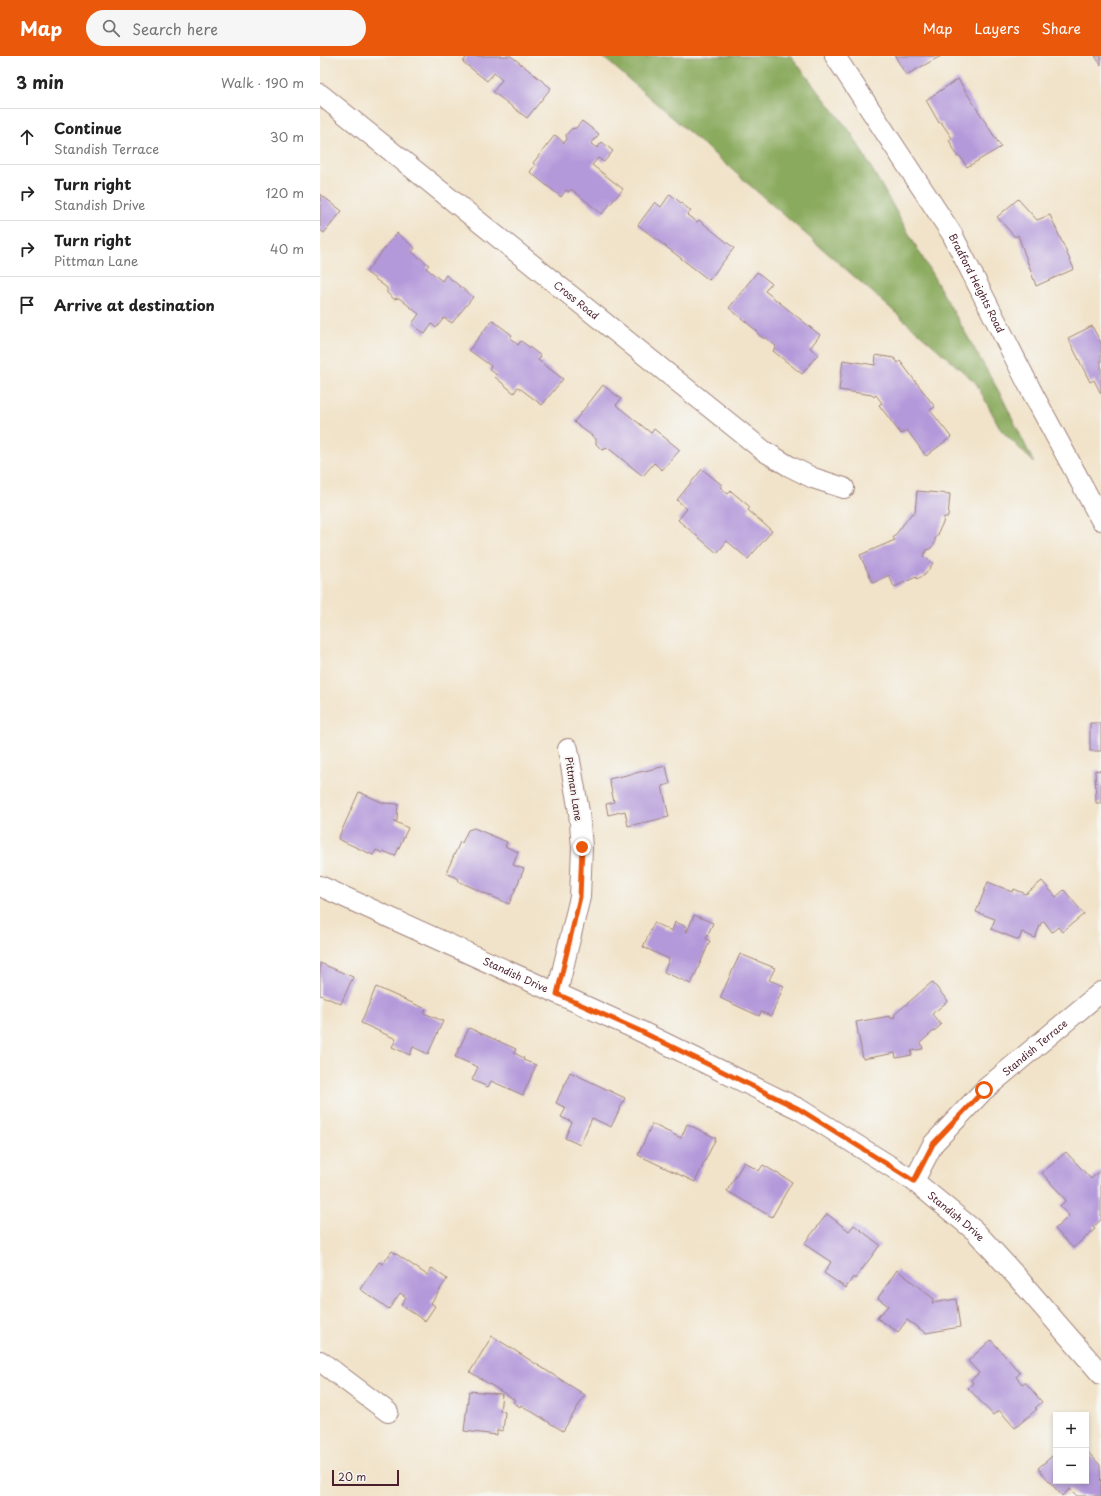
<!DOCTYPE html>
<meta charset="utf-8">
<style>
:root{--surface:#fff;--page:#f6f6f6;--text:#222;--muted:#767676;--line:#e0e0e0;--accent:#ea580c}
body{margin:0;font-family:"Playpen Sans",sans-serif;background:var(--page);color:var(--text)}
.controls{position:absolute;right:12px;bottom:12px;display:grid;overflow:hidden;border-radius:0px;box-shadow:0 2px 6px #0003}
.controls button{width:36px;height:36px;display:grid;place-items:center;padding:0;border:0;border-bottom:1px solid var(--line);background:var(--surface);color:var(--text);font:20px sans-serif}
.scale{position:absolute;left:12px;bottom:10px;width:67px;box-sizing:border-box;padding-left:4px;border:2px solid #4a1f2b;border-top:0;font-size:11px;line-height:14px;white-space:nowrap;color:#4a1f2b;-webkit-text-stroke:3px #f6f6f2;paint-order:stroke}
.stop{position:absolute;width:12px;height:12px;margin:-9px;border:3px solid #ea580c;border-radius:50%;background:#fff}
.stop.end{background:#ea580c;border-color:#fff;box-shadow:0 1px 4px #0008}
.list{margin:0;padding:0;list-style:none}
h2{display:flex;justify-content:space-between;align-items:center;height:52px;margin:0;padding:0 16px;font-size:17px}
h2 small{font-size:13px;font-weight:400;color:var(--muted)}
.list li{display:grid;grid-template-columns:26px 1fr auto;gap:12px;align-items:center;box-sizing:border-box;height:56px;padding:0 16px;border-top:1px solid var(--line)}
.list b{display:block;font-size:15px;white-space:nowrap}
.list p{margin:0;font-size:13px;white-space:nowrap;color:var(--muted)}
.list em{font-size:13px;font-style:normal;color:var(--muted)}
.icon{flex:none;width:22px;height:22px;fill:none;stroke:currentColor;stroke-width:2;stroke-linecap:round;stroke-linejoin:round}
.map{position:relative;flex:none;width:781px;height:1440px;overflow:hidden}
header{display:flex;align-items:center;gap:24px;box-sizing:border-box;height:56px;padding:0 20px;background:var(--accent);color:#fff}
header strong{font-size:19px}
nav{display:flex;gap:22px;margin-inline-start:auto;font-size:14px}
.search{width:280px;height:36px;background:var(--page);display:flex;align-items:center;gap:10px;box-sizing:border-box;padding:0 14px;border-radius:22px;color:var(--muted);font-size:15px}
main{display:flex}
aside{flex:1;background:var(--surface)}
.map>svg:first-child{display:block}
.forest{fill:#8aaa5d;stroke:#6a6444}
.building{fill:#b499da}
.lines{fill:none;stroke-linecap:round;stroke-linejoin:round}
.street-casing{stroke:#9e817a;stroke-width:22}
.street{stroke:#fff;stroke-width:20}
.route{stroke:#ea580c;stroke-width:5}
.labels{text-anchor:middle;stroke-width:4;stroke-linejoin:round;paint-order:stroke}
.street-label{font-size:10px;fill:#4a1f2b;stroke:#f6f6f2}
</style>
<header>
<strong>Map</strong>
<div class="search"><svg class="icon" aria-label="search" viewBox="0 0 24 24"><circle cx="10" cy="10" r="6"/><path d="M15 15l6 6"/></svg>Search here</div>
<nav><a>Map</a><a>Layers</a><a>Share</a></nav>
</header>
<main>
<aside>
<h2>3 min<small>Walk · 190 m</small></h2>
<ul class="list">
<li><svg class="icon" aria-label="ahead" viewBox="0 0 24 24"><path d="M12 20V5M6 11l6-6 6 6"/></svg><div><b>Continue</b><p>Standish Terrace</p></div><em>30 m</em></li>
<li><svg class="icon" aria-label="right" viewBox="0 0 24 24"><path d="M7 20v-9h11M14 6l5 5-5 5"/></svg><div><b>Turn right</b><p>Standish Drive</p></div><em>120 m</em></li>
<li><svg class="icon" aria-label="right" viewBox="0 0 24 24"><path d="M7 20v-9h11M14 6l5 5-5 5"/></svg><div><b>Turn right</b><p>Pittman Lane</p></div><em>40 m</em></li>
<li><svg class="icon" aria-label="arrive" viewBox="0 0 24 24"><path d="M6 21V4h12l-3 4 3 4H6"/></svg><div><b>Arrive at destination</b></div></li>
</ul>
</aside>
<div class="map">
<svg width="781" height="1440" viewBox="0 0 781 1440">
<rect width="100%" height="100%" fill="#f6f6f2"/>
<filter id="ink" filterUnits="userSpaceOnUse"><feTurbulence type="fractalNoise" baseFrequency=".025" numOctaves="2"/><feDisplacementMap in="SourceGraphic" scale="8" xChannelSelector="R" yChannelSelector="G"/><feConvolveMatrix kernelMatrix="1 2 1 2 8 2 1 2 1" color-interpolation-filters="sRGB"/></filter>
<filter id="wash" filterUnits="userSpaceOnUse"><feTurbulence type="fractalNoise" baseFrequency=".012" numOctaves="4" result="noise"/><feDisplacementMap in="SourceGraphic" scale="16" xChannelSelector="R" yChannelSelector="G"/><feGaussianBlur stdDeviation="0.9" result="paint"/><feColorMatrix in="noise" values="0 0 0 0 0 0 0 0 0 0 0 0 0 0 0 0 0 1.4 0 .05"/><feComposite in="paint" operator="in"/></filter>
<g filter="url(#wash)">
<rect width="100%" height="100%" fill="#f1e3c9"/>
<!-- forest -->
<path class="forest" d="M282,0H471L532,78L682,341L714,407L681,374L656,327Z"/>
<g id="blocks">
<!-- building -->
<path class="building" d="M147,0H191L231,32L207,62L173,36L182,24L174,17L167,25L143,6Z
M575,0H621L586,19Z
M775,0H781V9Z
M638,23L681,91L647,111L640,100L638,101L629,84L632,82L621,66L619,67L606,44Z
M262,65L279,78L271,88L277,92L282,86L293,95L284,106L278,102L272,109L303,133L282,158L251,133L249,136L246,134L241,141L210,116L215,109L213,107L235,79L244,87L247,83L246,79L251,73L256,72Z
M0,138L22,155L4,177L0,174Z
M350,138L371,155L367,159L377,166L379,164L414,192L389,224L318,169L335,146L341,151Z
M698,143L717,164L730,159L754,213L716,230L698,179L695,181L677,161Z
M77,177L95,192L92,196L109,209L106,212L122,225L126,219L153,241L132,267L124,262L116,272L112,268L105,278L92,268L99,258L79,242L74,243L67,237V232L46,216Z
M437,216L451,227L445,235L500,279L490,292L498,298L482,318L453,295L456,290L446,282H443L438,278L437,275L409,252Z
M172,264L192,279L190,282L198,289L201,285L221,300L218,304L243,323L222,349L198,331L194,337L175,321L177,319L169,313L171,310L149,294Z
M772,270L781,287V338L774,324L770,326L748,282Z
M556,299L574,302L578,307L580,305L615,351L610,354L631,381L606,400L587,374L581,378L559,349L562,347L556,339L554,341L552,339L519,334L523,304L555,309Z
M283,329L301,343L296,349L331,377L334,373L360,394L342,414L334,407L323,420L288,392L282,394L276,388V383L254,366Z
M382,413L402,429L400,431L408,438L411,435L430,451L428,454L452,475L428,503L407,485L397,497L358,464L367,453L357,444Z
M597,435L630,438L628,461H624L623,467L618,476L619,477L615,483V487L610,493L607,494L603,500L613,507L605,519L597,523L596,521L574,531L569,519L553,527L540,499L575,484L573,482L592,457L594,458L595,457Z
M770,667H781V695H770Z
M346,710L350,728L342,730L349,761L308,770L305,755L288,759L286,748L294,746L289,723Z
M775,714L781,715V747H776Z
M39,736L64,747L78,748L77,765H74L88,772L75,800L63,795L62,797L56,794L53,799L18,783Z
M154,772L187,786L185,790L198,796L193,809L204,813L189,848L138,825L139,823L126,817L140,786L142,787L148,774Z
M722,825L736,841L744,834L764,858L742,876L738,871L732,876L724,865L721,867L715,882L702,876L699,884L671,873L675,863L656,856L668,826L693,836L694,833L706,838Z
M374,859L393,867L386,883L390,885L371,928L344,916L349,903L323,891L334,867L352,875L355,866L367,871L366,875L367,876Z
M420,898L455,912L449,924L464,930L451,960L441,956L439,960L400,942Z
M0,907L33,921L21,948L0,939Z
M612,926L628,945L612,958L621,969L601,986L603,993L591,995L592,999L576,1002L575,997L543,1003L536,966L570,960V962L575,961L574,959Z
M56,931L106,953L104,957L123,965L108,998L93,991L90,999L72,991L76,983L41,967Z
M149,972L196,993L194,997L204,1002L203,1004L216,1009L203,1039L171,1025L168,1031L152,1024L158,1011L135,1001Z
M250,1016L305,1042L291,1071L272,1062L260,1089L245,1082L252,1066L241,1061L246,1052L236,1047Z
M332,1068L361,1082L367,1068L396,1082L375,1126L318,1099Z
M746,1096L771,1123L781,1114V1164L773,1171L775,1173L753,1192L735,1173L749,1160L740,1150L746,1144L722,1117Z
M424,1106L439,1115L443,1109L472,1126L452,1161L407,1135Z
M507,1158L529,1175L534,1169L560,1189L535,1223L533,1221L526,1232L504,1217L511,1206L484,1188Z
M72,1195L107,1219L112,1212L127,1223L111,1247L115,1250L105,1265L81,1249L86,1241L80,1237L69,1253L40,1233L59,1206L63,1208Z
M577,1214L614,1243L612,1247L636,1243L640,1271L606,1277L587,1264L578,1276L557,1262L568,1250L558,1242Z
M172,1280L265,1339L243,1375L201,1349L200,1351L193,1346L195,1344L150,1316Z
M671,1284L700,1317L696,1321L702,1328L705,1326L722,1346L715,1352L717,1353L695,1372L679,1354L673,1359L648,1332L653,1327L651,1324L659,1317L648,1305Z
M149,1335L182,1338L180,1355L185,1356L183,1375L177,1374V1379L144,1375Z
M766,1394L780,1409L781,1440H757L750,1433L742,1440L718,1412L736,1397V1425H766Z"/>
</g>
</g>
<g filter="url(#ink)">
<use href="#blocks" fill-opacity="0" stroke="#9e817a" stroke-width="1"/>
<g class="lines">
<defs>
<g id="street">
<path id="s1" d="M515,0L632,178L713,338L781,464"/>
<path id="s2" d="M0,38L444,395L469,410L493,422L524,432"/>
<path id="s3" d="M0,830L318,974L479,1053L594,1125L655,1175L697,1221L781,1318"/>
<path d="M237,937L260,841L262,791L259,756L248,693"/>
<path id="s4" d="M594,1125L613,1088L664,1034L781,936"/>
<path d="M0,1305L68,1356"/>
</g>
</defs>
<!-- street casing -->
<use href="#street" class="street-casing"/>
<!-- street -->
<use href="#street" class="street"/>
</g>
</g>
<g class="lines" filter="url(#ink)">
<!-- route -->
<path class="route" d="M262,791L260,841L237,938L318,974L479,1053L594,1125L613,1088L664,1034"/>
</g>
<g class="labels">
<!-- street labels -->
<g class="street-label">
<text dy="4" stroke="none"><textPath href="#s1" startOffset="268">Bradford Heights Road</textPath></text>
<text dy="4" stroke="none"><textPath href="#s2" startOffset="329">Cross Road</textPath></text>
<text transform="translate(254 733) rotate(81)" y="4">Pittman Lane</text>
<text dy="4" stroke="none"><textPath href="#s3" startOffset="215">Standish Drive</textPath></text>
<text dy="4" stroke="none"><textPath href="#s4" startOffset="182">Standish Terrace</textPath></text>
<text dy="4" stroke="none"><textPath href="#s3" startOffset="719">Standish Drive</textPath></text>
</g>
</g>
</svg>
<div class="controls">
<button>+</button>
<button>−</button>
</div>
<div class="scale">20 m</div>
<div class="stop" style="left:664px;top:1034px"></div>
<div class="stop end" style="left:262px;top:791px"></div>
</div>
</main>
